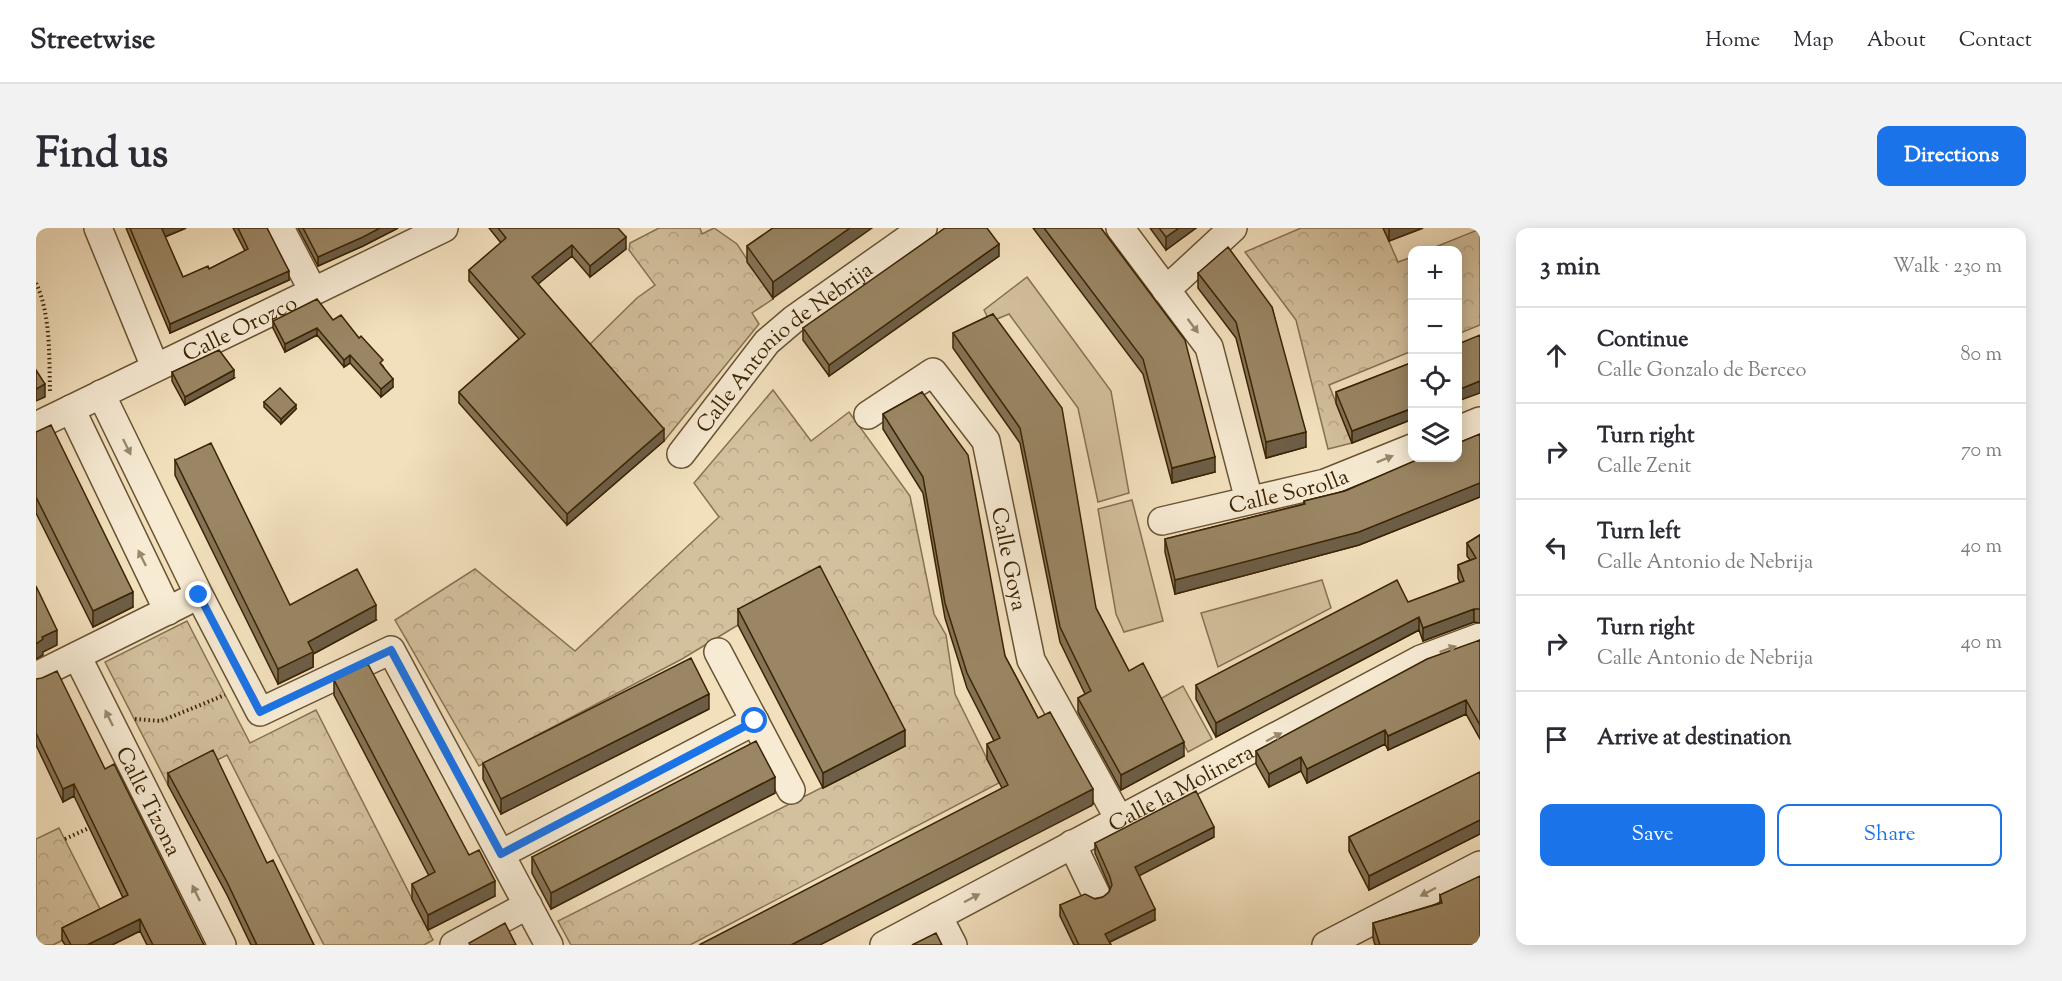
<!DOCTYPE html>
<meta charset="utf-8">
<style>
:root{--surface:#fff;--page:#f2f2f3;--text:#2b2b33;--muted:#7c7c81;--line:#e1e1e2;--accent:#1a73e8}
body{margin:0;font-family:"Sorts Mill Goudy",serif;background:var(--page);color:var(--text)}
.controls{position:absolute;right:18px;top:18px;display:grid;overflow:hidden;border-radius:12px;box-shadow:0 3px 15px #0003}
.controls button{width:54px;height:54px;display:grid;place-items:center;padding:0;border:0;border-bottom:2px solid var(--line);background:var(--surface);color:var(--text);font:30px sans-serif}
.stop{position:absolute;width:18px;height:18px;margin:-14px;border:4px solid #1a73e8;border-radius:50%;background:#fff}
.stop.end{background:#1a73e8;border-color:#fff;box-shadow:0 2px 6px #0008}
.list{margin:0;padding:0;list-style:none}
h2{display:flex;justify-content:space-between;align-items:center;height:78px;margin:0;padding:0 24px;font-size:26px}
h2 small{font-size:20px;font-weight:400;color:var(--muted)}
.list li{display:grid;grid-template-columns:39px 1fr auto;gap:18px;align-items:center;box-sizing:border-box;height:96px;padding:0 24px;border-top:2px solid var(--line)}
.list b{display:block;font-size:22px;white-space:nowrap}
.list p{margin:0;font-size:20px;white-space:nowrap;color:var(--muted)}
.list em{font-size:20px;font-style:normal;color:var(--muted)}
.actions{display:flex;gap:12px;padding:18px 24px}
.actions a{flex:1;padding:14px 0;border:2px solid var(--accent);border-radius:12px;text-align:center;font-size:21px;color:var(--accent)}
.actions .main{background:var(--accent);color:#fff}
.icon{flex:none;width:33px;height:33px;fill:none;stroke:currentColor;stroke-width:2;stroke-linecap:round;stroke-linejoin:round}
.map{position:relative;flex:none;width:1444px;height:717px;overflow:hidden;border-radius:12px}
header{display:flex;align-items:center;gap:36px;box-sizing:border-box;height:84px;padding:0 30px;background:var(--surface);border-bottom:2px solid var(--line)}
header strong{font-size:28px}
nav{display:flex;gap:33px;margin-inline-start:auto;font-size:21px}
.intro{display:flex;align-items:center;justify-content:space-between;box-sizing:border-box;height:144px;padding:0 36px}
h1{margin:0;font-size:42px}
.button{padding:15px 27px;border-radius:12px;background:var(--accent);color:#fff;font-size:21px;font-weight:700}
main{display:flex;gap:36px;padding:0 36px}
aside{flex:1;background:var(--surface);border-radius:12px;box-shadow:0 3px 15px #0003}
.map>svg:first-child{display:block}
.grass{fill:#d3c09d;stroke:#877250;stroke-width:1.5}
.park{fill:url(#park-crowns);stroke:#877250;stroke-width:1.5}
.lines{fill:none;stroke-linecap:round;stroke-linejoin:round}
.minor-casing{stroke:#695332;stroke-width:30}
.path{stroke:#3b2403;stroke-width:4;stroke-dasharray:1.5 3;stroke-linecap:butt}
.minor{stroke:#f7ebd4;stroke-width:27}
.wall{fill:#847356;stroke:#3b2403;stroke-width:1.5}
.shaded-wall{fill:#6c5e46;stroke:#3b2403;stroke-width:1.5}
.building{fill:#9a8664;stroke:#3b2403;stroke-width:1.5}
.oneway{fill:#99886c}
.route{stroke:#1a73e8;stroke-width:8}
.labels{text-anchor:middle;stroke-width:4.5;stroke-linejoin:round;paint-order:stroke}
.street-label{font-size:22px;fill:#3b2403;stroke:#f7ebd4}
</style>
<header>
<strong>Streetwise</strong>
<nav><a>Home</a><a>Map</a><a>About</a><a>Contact</a></nav>
</header>
<div class="intro"><h1>Find us</h1><a class="button">Directions</a></div>
<main>
<div class="map">
<svg width="1444" height="717" viewBox="0 0 1444 717">
<defs>
<pattern id="park-crowns" width="20" height="18" patternUnits="userSpaceOnUse" patternTransform="scale(1.5)"><rect width="20" height="18" fill="#d3c09d"/><path d="M2 6a3 3 0 1 1 6 0M12 15a3 3 0 1 1 6 0" fill="none" stroke="#b6a586"/></pattern>
</defs>
<rect width="100%" height="100%" fill="#f2e0bd"/>
<filter id="stains"><feTurbulence type="fractalNoise" baseFrequency=".00333" numOctaves="4"/><feColorMatrix values="0 0 0 0 .2 0 0 0 0 .09 0 0 0 0 .02 0 0 0 .5 -.17"/></filter>
<radialGradient id="worn" r=".72"><stop offset=".6" stop-color="#630" stop-opacity="0"/><stop offset="1" stop-color="#630" stop-opacity=".3"/></radialGradient>
<!-- grass -->
<path class="grass" d="M991,49L1075,163L1093,265L1062,274L1042,180L973,86L954,94L948,82Z
M1096,272L1127,393L1088,404L1080,386L1062,281Z
M1286,352L1295,380L1182,439L1165,385Z
M1147,458L1176,511L1152,524L1124,471Z"/>
<!-- park -->
<path class="park" d="M623,0H664L666,6L678,0L701,16L737,71L716,85L723,96L628,213L548,122L601,70L619,57L593,22L594,15Z
M1265,0H1347L1362,34L1376,29V123L1293,157L1316,215L1292,221L1260,92L1209,24Z
M1444,1V97L1422,106V22H1392Z
M737,162L775,213L813,184L874,268L898,386L910,407L919,466L963,555L654,717H535L522,693L868,518L702,397L646,431L443,538L359,392L439,341L539,423L683,289L658,255Z
M151,393L214,515L280,482L397,712L388,717H288L191,527L132,557L69,434Z
M23,600L69,691L17,717H0V611Z"/>
<g class="lines">
<defs>
<g id="minor">
<path d="M62,0L119,139"/>
<path d="M244,0L277,63"/>
<path d="M1084,0L1173,119L1213,272"/>
<path d="M1130,62L1197,0"/>
<path d="M65,166L163,367L224,484L355,422L513,717"/>
<path d="M35,181L132,383"/>
<path id="s1" d="M832,187L897,144L950,213L995,432L1083,591"/>
<path id="s2" d="M0,198L408,0"/>
<path d="M1422,202L1444,193"/>
<path id="s3" d="M645,226L731,114L758,91L887,0"/>
<path id="s4" d="M1126,293L1289,255L1376,220"/>
<path d="M682,424L755,562"/>
<path id="s5" d="M41,428L186,717"/>
<path d="M0,448L149,374"/>
<path d="M1036,616L1060,666"/>
<path d="M465,626L719,493"/>
<path d="M902,688L917,717"/>
<path d="M418,717L492,677"/>
<path id="s6" d="M848,717L1385,431L1444,409"/>
<path d="M1290,717L1444,637"/>
</g>
</defs>
<!-- minor casing -->
<use href="#minor" class="minor-casing"/>
<!-- path -->
<path class="path" d="M0,55C15,87 13,129 14,164
M99,491L125,493L189,467
M29,611L55,599"/>
<!-- minor -->
<use href="#minor" class="minor"/>
</g>
<!-- wall -->
<path class="wall" d="M90,0H150L129,9L147,49L173,41L209,23L197,0H231L253,52L134,105Z
M262,0H362L327,18L282,38Z
M453,0H582L590,21L554,49L536,28L502,56L628,213L531,297L423,175V164L483,111L433,53V42L465,15Z
M737,0V70L711,34V18Z
M997,0H1065L1179,244L1136,255L1107,146Z
M1114,0H1160L1130,22Z
M1347,0H1387L1353,13Z
M963,28L793,148L767,112V100Z
M1162,45L1236,79L1270,219L1230,230L1200,110L1162,60Z
M957,86L1060,380L1093,443L1148,528L1085,562L1042,484V470L1049,466L1024,414L984,215L917,120V105Z
M297,92L347,138L357,159L345,169L314,135L308,139L281,107L249,124L237,100V93Z
M1377,134V191L1316,215L1300,175V164Z
M136,144L198,150L149,177L136,153Z
M886,164L969,428L1002,490L1057,576L1055,578L966,560L951,531V516L958,513L931,460L909,390L887,265L847,201V186Z
M228,174L260,181L245,196L228,179Z
M0,204L97,379L57,399L0,285Z
M1444,206V269L1323,317L1139,366L1129,324V311L1268,276V273L1309,263Z
M139,232L254,377L340,392L277,426V439L242,456L139,247Z
M1444,307V395L1438,394L1387,413L1383,402L1180,509L1160,471V457L1424,355L1422,350V337L1434,332L1431,328V315Z
M702,381L869,518L787,560L702,397Z
M1444,412V511L1430,486L1352,522L1349,516L1271,555L1265,543L1233,559L1220,536V523Z
M0,451L69,541L168,717H111L104,703L76,717H29L26,712V700L87,670L38,568L27,574L0,517Z
M298,452L433,627L459,668L392,702L376,671V656L393,648L298,467Z
M673,481L465,586L447,551V535Z
M1444,544V606L1333,662L1313,623V609Z
M132,545L231,635L278,717H215L191,667L132,557Z
M739,565L515,681L496,645V629Z
M1178,609L1103,647L1119,692L1074,714L1075,717H1038L1024,688V677L1067,669L1073,664L1074,660L1059,625V615Z
M1404,667L1444,717H1339L1337,710V695L1404,675Z"/>
<!-- shaded-wall -->
<path class="shaded-wall" d="M128,0H150L126,10V1Z
M344,0H362L327,18L282,38V29Z
M814,0H836L737,70V54Z
M1143,0H1160L1130,22V9Z
M1353,0H1387L1353,13Z
M590,9V21L554,49V38Z
M963,16V28L793,148V137Z
M536,17V28L496,61V49Z
M253,43V52L134,105V96Z
M281,100V107L249,124V116Z
M314,127V135L308,139V132Z
M198,142V150L149,177V169Z
M357,151V159L345,169V161Z
M1444,153V165L1422,173V162Z
M9,156V169L0,173V161Z
M260,177V181L245,196V191Z
M1377,180V191L1316,215V203Z
M628,201V213L531,297V286Z
M1270,204V219L1230,230V214Z
M1179,229V244L1136,255V240Z
M1444,255V269L1323,317L1139,366V352Z
M97,364V379L57,399V383Z
M340,377V392L277,426V439L242,456V441L272,414Z
M1438,381V394L1387,413V400Z
M1383,389V402L1180,509V495Z
M21,402V417L7,424V427L0,431V416L6,409Z
M673,466V481L465,586V571Z
M1430,472V486L1352,522V508Z
M869,502V518L787,560V545Z
M1349,502V516L1271,555V541Z
M1148,514V528L1085,562V547Z
M1265,529V543L1233,559V546Z
M739,549V565L515,681V665Z
M38,556V568L27,574V561Z
M1057,561V576L1055,578L784,717H755Z
M1444,592V606L1333,662V648Z
M1178,599V609L1099,650V639Z
M459,653V668L392,702V687Z
M1119,681V692L1069,716V706Z
M104,691V703L76,717H51Z"/>
<!-- building -->
<path class="building" d="M94,0H128L126,1L147,49L172,38L173,41L212,21L202,0H231L253,43L134,96Z
M267,0H344L327,9L282,29Z
M462,0H582L590,9L554,38L536,17L496,49L628,201L531,286L423,164L489,106L433,42L470,10Z
M737,0H814L737,54L711,18Z
M909,0H951L963,16L793,137L767,100Z
M1008,0H1065L1149,112L1179,229L1136,240L1107,131Z
M1123,0H1143L1130,9Z
M1192,19L1236,79L1270,204L1230,214L1200,94L1162,45Z
M281,71L297,92L305,87L323,110L325,108L347,132L344,135L357,151L345,161L314,127L308,132L281,100L249,116L237,93Z
M957,86L1026,180L1060,380L1093,443L1107,435L1148,514L1085,547L1042,470L1055,463L1024,399L984,200L917,105Z
M1444,107V153L1422,162V116Z
M183,122L198,142L149,169L136,144Z
M1377,134V180L1316,203L1300,164Z
M0,142L9,156L0,161Z
M244,160L260,177L245,191L228,174Z
M886,164L932,227L969,428L1002,490L1014,484L1057,561L755,717H663L972,557L951,516L964,510L931,445L909,375L887,249L847,186Z
M15,197L97,364L57,383L0,269V204Z
M1444,206V255L1323,304L1139,352L1129,311L1269,276L1268,273L1309,263L1385,230H1422V215Z
M175,215L254,377L321,341L340,377L272,414L277,424L242,441L139,232Z
M1444,307V381H1438L1387,400L1383,389L1180,495L1160,457L1361,352L1372,374L1428,353L1422,337L1440,330L1431,315Z
M784,338L869,502L787,545L702,381Z
M0,358L21,402L6,409L7,411L0,416Z
M1444,412V497L1430,472L1352,508L1349,502L1271,541L1265,529L1233,546L1220,523L1391,431Z
M655,430L673,466L465,571L447,535Z
M332,436L433,627L443,622L459,653L392,687L376,656L399,644L298,452Z
M21,443L69,541L78,536L168,717H117L104,691L51,717H35L26,700L92,667L38,556L27,561L0,505V451L6,450Z
M720,513L739,549L515,665L496,629Z
M177,522L231,635L237,632L278,717H221L191,654L132,545Z
M1444,544V592L1333,648L1313,609Z
M1160,563L1178,599L1099,639L1119,681L1069,706L1075,717H1043L1024,677L1049,666L1059,671L1067,669L1073,664L1076,657L1074,649L1059,615Z
M1444,648V717H1344L1337,695L1406,675L1404,667Z
M469,695L480,717H434L433,715Z
M900,705L906,717H876Z"/>
<!-- one-way arrows -->
<defs><path id="oneway-solid" d="M-6-.8H1V-3.2L6.5 0L1 3.2V.8H-6Z" transform="scale(1.5)"/></defs>
<g class="oneway">
<use href="#oneway-solid" transform="translate(1157 98) rotate(53)"/>
<use href="#oneway-solid" transform="translate(91 219) rotate(64)"/>
<use href="#oneway-solid" transform="translate(1349 231) rotate(-22)"/>
<use href="#oneway-solid" transform="translate(106 330) rotate(-116)"/>
<use href="#oneway-solid" transform="translate(1412 421) rotate(-20)"/>
<use href="#oneway-solid" transform="translate(73 490) rotate(-116)"/>
<use href="#oneway-solid" transform="translate(1238 509) rotate(-28)"/>
<use href="#oneway-solid" transform="translate(1392 664) rotate(152)"/>
<use href="#oneway-solid" transform="translate(160 665) rotate(-116)"/>
<use href="#oneway-solid" transform="translate(936 670) rotate(-28)"/>
</g>
<g class="lines">
<!-- route -->
<path class="route" d="M163,367L224,484L355,422L465,626L719,493"/>
</g>
<g class="labels">
<!-- street labels -->
<g class="street-label">
<text dy="8" stroke="none"><textPath href="#s2" startOffset="226">Calle Orozco</textPath></text>
<text dy="8" stroke="none"><textPath href="#s3" startOffset="150">Calle Antonio de Nebrija</textPath></text>
<text dy="8" stroke="none"><textPath href="#s4" startOffset="130">Calle Sorolla</textPath></text>
<text dy="8" stroke="none"><textPath href="#s1" startOffset="285">Calle Goya</textPath></text>
<text dy="8" stroke="none"><textPath href="#s6" startOffset="336">Calle la Molinera</textPath></text>
<text dy="8" stroke="none"><textPath href="#s5" startOffset="162">Calle Tizona</textPath></text>
</g>
</g>
<rect width="100%" height="100%" filter="url(#stains)"/>
<rect width="100%" height="100%" fill="url(#worn)"/>
</svg>
<div class="controls">
<button>+</button>
<button>−</button>
<button><svg class="icon" aria-label="locate" viewBox="0 0 24 24"><circle cx="12" cy="12" r="6"/><path d="M12 2v4M12 18v4M2 12h4M18 12h4"/></svg></button>
<button><svg class="icon" aria-label="layers" viewBox="0 0 24 24"><path d="M12 4l9 5-9 5-9-5zM3 14l9 5 9-5"/></svg></button>
</div>
<div class="stop" style="left:719px;top:493px"></div>
<div class="stop end" style="left:163px;top:367px"></div>
</div>
<aside>
<h2>3 min<small>Walk · 230 m</small></h2>
<ul class="list">
<li><svg class="icon" aria-label="ahead" viewBox="0 0 24 24"><path d="M12 20V5M6 11l6-6 6 6"/></svg><div><b>Continue</b><p>Calle Gonzalo de Berceo</p></div><em>80 m</em></li>
<li><svg class="icon" aria-label="right" viewBox="0 0 24 24"><path d="M7 20v-9h11M14 6l5 5-5 5"/></svg><div><b>Turn right</b><p>Calle Zenit</p></div><em>70 m</em></li>
<li><svg class="icon" aria-label="left" viewBox="0 0 24 24"><path d="M17 20v-9H6M10 6l-5 5 5 5"/></svg><div><b>Turn left</b><p>Calle Antonio de Nebrija</p></div><em>40 m</em></li>
<li><svg class="icon" aria-label="right" viewBox="0 0 24 24"><path d="M7 20v-9h11M14 6l5 5-5 5"/></svg><div><b>Turn right</b><p>Calle Antonio de Nebrija</p></div><em>40 m</em></li>
<li><svg class="icon" aria-label="arrive" viewBox="0 0 24 24"><path d="M6 21V4h12l-3 4 3 4H6"/></svg><div><b>Arrive at destination</b></div></li>
</ul>
<div class="actions"><a class="main">Save</a><a>Share</a></div>
</aside>
</main>
